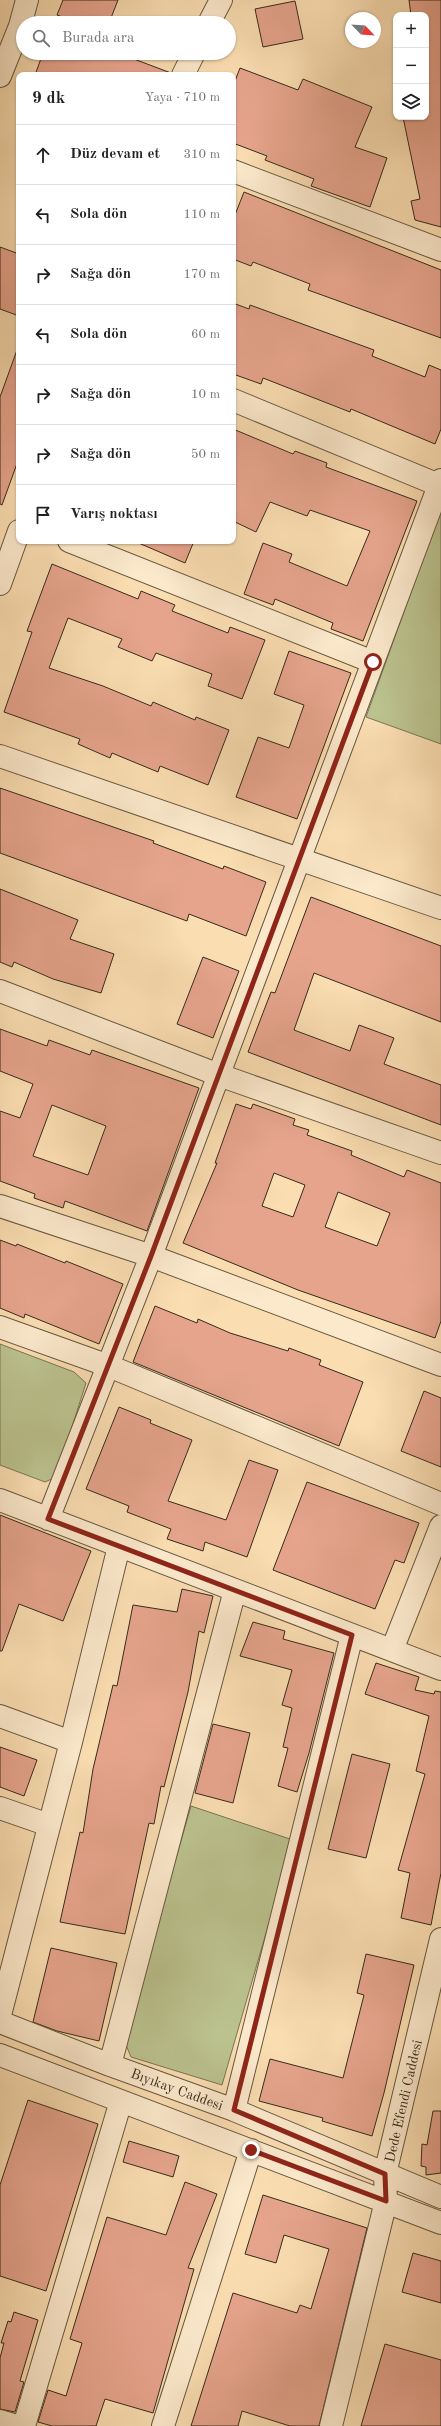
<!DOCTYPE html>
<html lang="tr">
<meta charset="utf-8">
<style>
:root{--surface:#fff;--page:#f6f6f6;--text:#202124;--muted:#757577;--line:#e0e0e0}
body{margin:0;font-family:"Old Standard TT",serif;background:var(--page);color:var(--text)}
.controls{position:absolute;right:12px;top:12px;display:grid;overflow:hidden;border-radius:8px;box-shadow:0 1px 3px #0004}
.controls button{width:36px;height:36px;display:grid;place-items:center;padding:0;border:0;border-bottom:1px solid var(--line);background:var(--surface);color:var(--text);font:20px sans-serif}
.compass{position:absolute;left:345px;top:12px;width:36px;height:36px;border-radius:50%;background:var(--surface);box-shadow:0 1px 3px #0004;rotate:115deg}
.stop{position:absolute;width:12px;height:12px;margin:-9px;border:3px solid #8f2418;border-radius:50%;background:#fff}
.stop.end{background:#8f2418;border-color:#fff;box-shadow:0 1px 4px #0008}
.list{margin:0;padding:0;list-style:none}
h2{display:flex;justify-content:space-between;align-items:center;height:52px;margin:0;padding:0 16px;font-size:17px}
h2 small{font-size:13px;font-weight:400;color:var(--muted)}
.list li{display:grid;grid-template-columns:26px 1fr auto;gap:12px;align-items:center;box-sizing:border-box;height:60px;padding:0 16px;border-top:1px solid var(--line)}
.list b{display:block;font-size:15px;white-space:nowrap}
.list em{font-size:13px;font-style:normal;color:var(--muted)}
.icon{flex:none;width:22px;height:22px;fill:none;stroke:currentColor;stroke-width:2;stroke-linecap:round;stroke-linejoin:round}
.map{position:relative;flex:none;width:441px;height:2426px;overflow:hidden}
.search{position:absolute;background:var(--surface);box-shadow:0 1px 3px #0004;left:16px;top:16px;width:220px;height:44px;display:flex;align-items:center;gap:10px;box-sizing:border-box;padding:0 14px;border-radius:22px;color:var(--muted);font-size:15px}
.panel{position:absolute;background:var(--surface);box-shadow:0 1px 3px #0004;left:16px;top:72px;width:220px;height:472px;border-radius:8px}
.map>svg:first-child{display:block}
.green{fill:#bbc28e;stroke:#787655}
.building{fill:#e6a48d;stroke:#362b1c;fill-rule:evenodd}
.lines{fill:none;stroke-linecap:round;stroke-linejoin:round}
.minor-casing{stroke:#675841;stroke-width:24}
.minor{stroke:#fce9cc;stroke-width:22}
.route{stroke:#8f2418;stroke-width:5}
.labels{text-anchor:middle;stroke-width:3;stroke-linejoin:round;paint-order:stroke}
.street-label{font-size:14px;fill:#362b1c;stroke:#fce9cc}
</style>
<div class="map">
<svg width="441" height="2426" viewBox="0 0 441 2426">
<rect width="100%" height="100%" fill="#faddb1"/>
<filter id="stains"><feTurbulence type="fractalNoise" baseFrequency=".005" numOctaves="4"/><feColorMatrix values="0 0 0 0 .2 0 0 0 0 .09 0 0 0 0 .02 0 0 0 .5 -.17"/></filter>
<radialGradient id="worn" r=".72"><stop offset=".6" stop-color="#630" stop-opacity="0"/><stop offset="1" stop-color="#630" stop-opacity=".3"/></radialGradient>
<!-- green -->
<path class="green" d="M441,509V744L366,717Z
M0,1344L74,1372L86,1383L56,1477L45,1482L0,1465Z
M191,1806L293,1840L222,2085L131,2057L124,2040Z"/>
<!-- building -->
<path class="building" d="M63,0H118L109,23H79L57,15Z
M409,0H441V227L415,220L411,201L420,199L403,117H426V15H411Z
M295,1L303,39L263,47L255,9Z
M43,53H118L171,73V75H35Z
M240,68L298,90L303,79L372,107L355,147L387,158L370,207L311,186L314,179L265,160L267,156L233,143V86Z
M244,192L441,270V338L308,290L310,284L253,262L251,266L233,259V220Z
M0,247L19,254V316L0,309Z
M233,303L249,309L250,305L374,350L372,356L425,377L429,365L441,370V429L435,444L351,409L350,412L263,378L261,384L233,374Z
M17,350H19V458L2,505L0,504V397Z
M233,429L293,454L295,451L327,463L326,467L417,501L363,641L331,629L333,623L275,599L273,605L244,594L263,543L292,554L289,562L347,586L370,531L310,510L307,516L270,502L256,532L233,521Z
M134,541H194L185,563Z
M52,564L138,599L141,591L175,605L172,611L228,633L230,627L265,640L242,699L208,686L212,674L156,653L152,661L118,647L122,639L68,618L49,668L103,686L151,706L153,702L195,720L196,717L229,730L208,785L160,766L158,772L112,753L110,758L78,744L80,739L4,712L32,632L27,631Z
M289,651L351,673L297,819L236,797L258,737L289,748L304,705L274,694Z
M0,788L154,841L153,843L223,869L224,866L266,882L246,936L189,914L187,921L0,853Z
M0,889L78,920L70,939L114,954L101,993L53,979L14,962L12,967L0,962Z
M311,897L441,946V1022L314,973L294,1030L350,1051L359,1025L394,1038L384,1064L441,1085V1125L248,1052L271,992L275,993Z
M203,957L239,971L213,1038L177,1024Z
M0,1029L47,1046L49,1040L90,1055L92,1050L199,1088L147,1231L65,1201L63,1208L34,1198L35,1194L0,1181V1111L20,1118L33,1084L0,1071ZM52,1105L106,1126L88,1175L33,1156Z
M236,1104L251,1109L253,1104L295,1119L293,1125L309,1130L307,1135L352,1151L351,1155L404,1177L407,1170L441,1183V1321L435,1338L298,1290L183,1243L217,1163H215ZM274,1173L305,1185L293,1217L262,1206ZM338,1192L390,1213L377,1246L325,1227Z
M0,1240L16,1246L17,1244L65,1263L66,1261L123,1284L99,1344L25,1314L24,1318L0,1308Z
M155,1306L197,1323L198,1319L230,1333L288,1351L289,1348L321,1360L319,1365L363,1382L339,1446L133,1362Z
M424,1391L441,1398V1467L401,1451Z
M119,1407L151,1420L150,1423L192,1440L168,1501L226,1520L249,1460L278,1470L247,1557L205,1542L203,1551L167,1539L171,1529L127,1512L129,1506L86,1489Z
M307,1482L419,1523L404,1563L395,1560L375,1609L273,1570Z
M0,1515L91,1551L63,1621L19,1604L2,1651H0Z
M182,1589L213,1596L204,1633L199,1631L188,1692L164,1787L161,1786L154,1824L149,1823L125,1934L60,1922L80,1832L83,1833L93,1769L113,1685L117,1686L133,1605L177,1612Z
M253,1622L285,1631L283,1639L334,1653L309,1753L297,1792L278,1786L288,1748L283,1747L292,1708L282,1705L292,1670L240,1656Z
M376,1663L419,1677L415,1690L434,1694L435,1691L441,1692V1873L431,1925L401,1918L410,1873L398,1870L425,1774L416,1771L429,1716L365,1694Z
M213,1724L250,1733L233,1803L195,1793Z
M0,1747L37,1760L24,1796L0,1787Z
M352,1754L390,1764L366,1858L328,1849Z
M51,1948L117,1963L99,2041L57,2031L33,2022Z
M366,1954L414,1965L384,2093L372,2136L322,2121L323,2118L259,2101L270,2059L343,2078L364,1995L357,1993Z
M28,2100L98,2124L46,2291L0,2276V2185Z
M433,2111H441V2173L426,2175V2167L421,2166L422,2144L427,2145Z
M129,2141L179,2156L173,2177L123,2162Z
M185,2182L217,2194L188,2268L194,2269L153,2413L105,2399L96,2426H52L38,2422L48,2390L66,2396L82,2343L70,2339L107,2217L166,2235Z
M263,2195L367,2228L319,2426H290L242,2411L238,2426H191L233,2293L297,2313L300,2305L311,2309L329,2249L284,2235L276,2263L245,2254Z
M413,2253L441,2261V2303L402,2292Z
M14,2312L38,2320L20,2381L24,2382L15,2412L0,2409V2358L4,2343H1L8,2321L11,2322Z
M385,2344L441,2360V2426H361Z"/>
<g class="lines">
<defs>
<path id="minor" d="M209,23L221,0
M183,75L194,53
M0,76L20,26L27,0
M233,171L441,250
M233,400L441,486
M69,541L373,662
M0,584L19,531
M0,756L441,908
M0,991L219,1075L441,1153
M0,1206L151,1256L441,1365
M0,1327L109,1366L441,1504
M0,1500L441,1669
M48,1519L151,1256L441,480
M392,1650L441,1526
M0,1716L71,1742
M0,1808L49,1825
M0,2015L71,1742L119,1546
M0,2022L110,2065L234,2110L441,2197
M0,2055L441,2223
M110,2065L235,1590
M234,2110L352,1635
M0,2421L17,2426
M24,2426L121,2101
M163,2426L251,2150
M331,2426L386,2201L385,2174L441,1939"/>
</defs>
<!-- minor casing -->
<use href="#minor" class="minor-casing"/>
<!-- minor -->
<use href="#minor" class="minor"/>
</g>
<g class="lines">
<!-- route -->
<path class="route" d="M251,2150L386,2201L385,2174L234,2110L352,1635L48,1519L151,1256L373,662"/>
</g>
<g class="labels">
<!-- street labels -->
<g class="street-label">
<text transform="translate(177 2089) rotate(20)" y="5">Bıyıkay Caddesi</text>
<text transform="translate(403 2101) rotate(-77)" y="5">Dede Efendi Caddesi</text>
</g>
</g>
<rect width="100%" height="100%" filter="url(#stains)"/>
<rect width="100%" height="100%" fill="url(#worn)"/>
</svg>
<div class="controls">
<button>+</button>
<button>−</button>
<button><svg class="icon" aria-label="layers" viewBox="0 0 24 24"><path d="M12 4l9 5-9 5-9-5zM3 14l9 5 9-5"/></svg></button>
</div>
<svg class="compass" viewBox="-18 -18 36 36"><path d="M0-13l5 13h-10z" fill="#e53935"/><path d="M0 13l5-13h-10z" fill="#757577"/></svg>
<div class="stop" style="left:373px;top:662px"></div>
<div class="stop end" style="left:251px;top:2150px"></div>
<div class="search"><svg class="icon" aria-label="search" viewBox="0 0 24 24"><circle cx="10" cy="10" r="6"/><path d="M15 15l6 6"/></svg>Burada ara</div>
<section class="panel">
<h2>9 dk<small>Yaya · 710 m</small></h2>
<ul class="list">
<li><svg class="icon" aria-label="ahead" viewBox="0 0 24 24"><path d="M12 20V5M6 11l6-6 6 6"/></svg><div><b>Düz devam et</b></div><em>310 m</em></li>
<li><svg class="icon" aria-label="left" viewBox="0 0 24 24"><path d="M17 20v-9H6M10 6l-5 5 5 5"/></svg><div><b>Sola dön</b></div><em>110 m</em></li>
<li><svg class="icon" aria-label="right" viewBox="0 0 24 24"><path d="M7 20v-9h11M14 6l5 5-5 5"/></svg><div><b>Sağa dön</b></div><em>170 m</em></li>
<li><svg class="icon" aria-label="left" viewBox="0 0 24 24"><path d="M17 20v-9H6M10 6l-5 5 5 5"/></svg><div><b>Sola dön</b></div><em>60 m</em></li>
<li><svg class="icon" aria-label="right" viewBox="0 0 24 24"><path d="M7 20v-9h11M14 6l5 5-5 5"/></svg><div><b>Sağa dön</b></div><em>10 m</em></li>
<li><svg class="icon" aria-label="right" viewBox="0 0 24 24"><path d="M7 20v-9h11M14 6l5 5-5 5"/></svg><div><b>Sağa dön</b></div><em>50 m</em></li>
<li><svg class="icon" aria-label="arrive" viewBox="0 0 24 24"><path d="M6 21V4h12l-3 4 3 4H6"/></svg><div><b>Varış noktası</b></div></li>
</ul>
</section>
</div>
